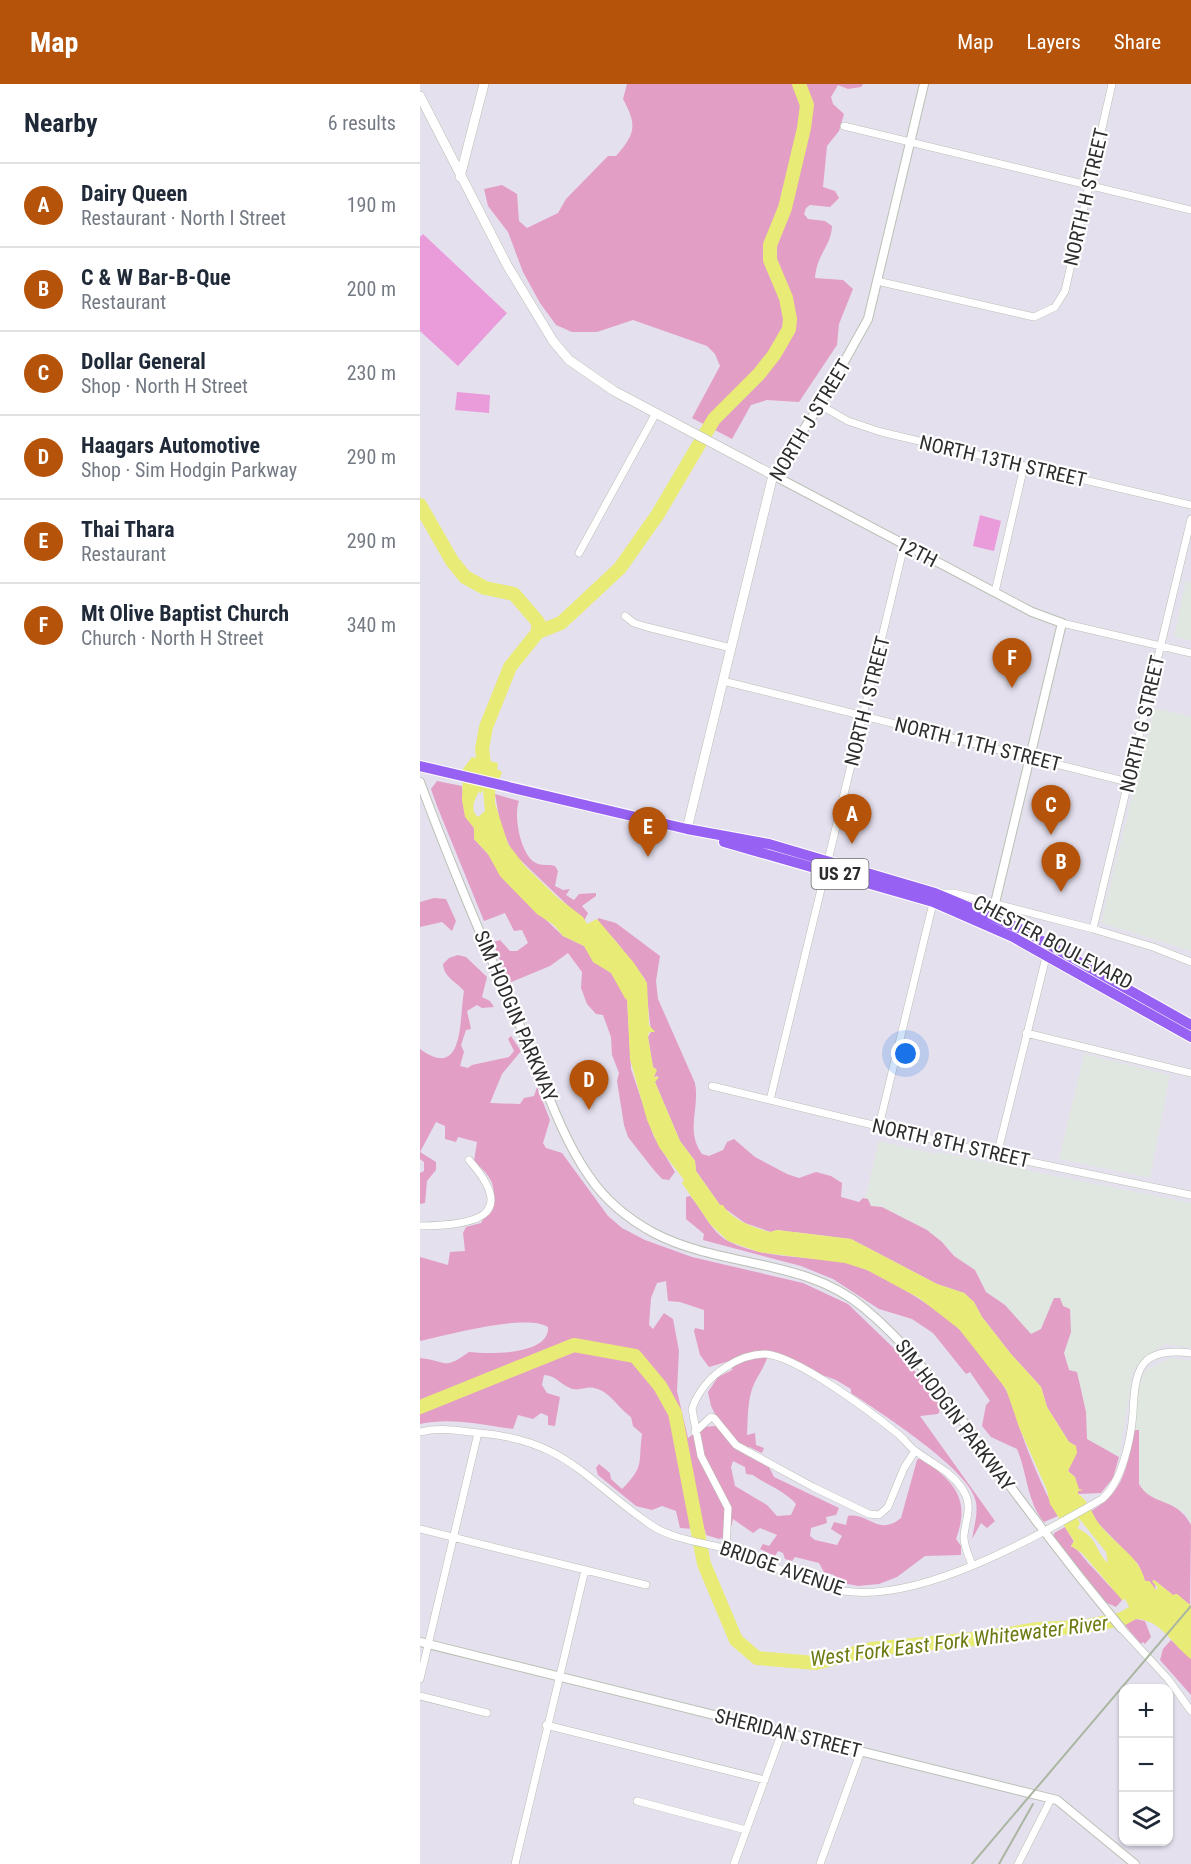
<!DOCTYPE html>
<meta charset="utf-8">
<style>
:root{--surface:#fff;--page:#f2f2f3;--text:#1f2937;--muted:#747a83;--line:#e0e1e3;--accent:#b45309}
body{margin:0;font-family:"Roboto Condensed",sans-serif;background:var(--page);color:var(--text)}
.controls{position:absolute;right:18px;bottom:18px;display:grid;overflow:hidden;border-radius:12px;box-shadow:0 2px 4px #0004}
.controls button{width:54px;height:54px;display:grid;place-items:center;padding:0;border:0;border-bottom:2px solid var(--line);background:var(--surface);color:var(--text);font:30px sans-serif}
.you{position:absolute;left:486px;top:970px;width:21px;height:21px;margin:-15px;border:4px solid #fff;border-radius:50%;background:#1a73e8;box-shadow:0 0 0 9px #1a73e833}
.badge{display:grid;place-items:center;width:39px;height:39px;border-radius:50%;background:var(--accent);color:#fff;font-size:20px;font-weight:700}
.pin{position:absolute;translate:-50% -50px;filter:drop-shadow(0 2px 3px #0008)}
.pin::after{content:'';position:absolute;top:32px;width:21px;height:18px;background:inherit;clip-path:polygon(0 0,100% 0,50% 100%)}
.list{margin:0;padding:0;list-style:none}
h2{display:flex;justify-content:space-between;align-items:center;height:78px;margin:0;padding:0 24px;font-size:26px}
h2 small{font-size:20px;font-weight:400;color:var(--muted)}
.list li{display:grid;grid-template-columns:39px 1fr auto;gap:18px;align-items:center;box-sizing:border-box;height:84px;padding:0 24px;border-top:2px solid var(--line)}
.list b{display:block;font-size:22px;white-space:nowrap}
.list p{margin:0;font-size:20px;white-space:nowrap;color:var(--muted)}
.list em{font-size:20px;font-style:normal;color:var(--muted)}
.icon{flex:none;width:33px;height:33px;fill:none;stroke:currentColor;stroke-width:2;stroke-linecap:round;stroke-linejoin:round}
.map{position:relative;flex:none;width:771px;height:1780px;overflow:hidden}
header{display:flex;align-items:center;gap:36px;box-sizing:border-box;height:84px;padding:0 30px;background:var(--accent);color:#fff}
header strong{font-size:28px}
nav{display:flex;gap:33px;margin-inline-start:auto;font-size:21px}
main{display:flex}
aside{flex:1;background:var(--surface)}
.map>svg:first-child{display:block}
.industrial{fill:#e0e7e0}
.green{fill:#e29ec5;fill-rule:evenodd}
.pitch{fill:#e99bda}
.water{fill:#e8ec77;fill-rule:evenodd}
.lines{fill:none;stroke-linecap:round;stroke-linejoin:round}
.river{stroke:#e8ec77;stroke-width:14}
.minor-casing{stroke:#b9c0b3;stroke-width:8}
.tertiary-casing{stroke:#b9c0b3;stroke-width:10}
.secondary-casing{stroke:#b9c0b3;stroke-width:10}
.trunk-casing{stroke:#fff;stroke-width:12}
.minor{stroke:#fff;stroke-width:7}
.tertiary{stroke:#fff;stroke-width:8}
.secondary{stroke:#fff;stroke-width:9}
.trunk{stroke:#9762f4;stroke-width:10}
.rail{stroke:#aab6a2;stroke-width:2}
.labels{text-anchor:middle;stroke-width:4.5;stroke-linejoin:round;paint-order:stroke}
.shield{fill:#fff;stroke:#6c6c6c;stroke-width:1.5}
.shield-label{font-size:18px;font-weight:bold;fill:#2d2d2d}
.street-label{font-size:20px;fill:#2d2d2d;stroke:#fff}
.water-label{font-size:21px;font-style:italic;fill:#6d7911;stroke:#fff}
</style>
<header>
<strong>Map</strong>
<nav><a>Map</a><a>Layers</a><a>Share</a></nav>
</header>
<main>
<aside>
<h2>Nearby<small>6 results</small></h2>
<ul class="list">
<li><span class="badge">A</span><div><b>Dairy Queen</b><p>Restaurant · North I Street</p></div><em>190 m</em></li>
<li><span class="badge">B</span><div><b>C &amp; W Bar-B-Que</b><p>Restaurant</p></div><em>200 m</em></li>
<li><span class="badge">C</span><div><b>Dollar General</b><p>Shop · North H Street</p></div><em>230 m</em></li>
<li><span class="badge">D</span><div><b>Haagars Automotive</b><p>Shop · Sim Hodgin Parkway</p></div><em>290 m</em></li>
<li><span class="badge">E</span><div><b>Thai Thara</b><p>Restaurant</p></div><em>290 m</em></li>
<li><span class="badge">F</span><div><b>Mt Olive Baptist Church</b><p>Church · North H Street</p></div><em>340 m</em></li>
</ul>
</aside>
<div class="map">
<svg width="771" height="1780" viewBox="0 0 771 1780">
<rect width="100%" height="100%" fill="#e5e0ee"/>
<!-- industrial -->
<path class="industrial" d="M766,497L771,498V557L754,552Z
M734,624L771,633V867L681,839Z
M664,970L750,991L730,1094L639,1075Z
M459,1057L516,1070L517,1068L771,1119V1264L746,1260L723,1274L713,1286L699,1373L667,1355L666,1328L657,1289L649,1286L644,1269L651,1248L643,1222L634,1214L621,1245L616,1250L607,1248L585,1221L566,1208L555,1187L534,1172L530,1165L507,1146L462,1123L451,1122L445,1115Z
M750,1274L771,1276V1441L766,1430L727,1412L719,1400V1347L715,1346L719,1302L726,1286Z"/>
<!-- green -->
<path class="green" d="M207,0H443L441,3L428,5L418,1L411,13L413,20L424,30L419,47L407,62L403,103L415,107L419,114L410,123L390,121L386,124L384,130L388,135L405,137L412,142C411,163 397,169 395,194L423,196L433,205L419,240L417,261L379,318L347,316L331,321L312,355L272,334L300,282L295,270L287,262L213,236L177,248H152L136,241L120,219L103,188L88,148L68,122L64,105L82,101L97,110L99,137L107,144L138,129L146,115L188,72H196C216,49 217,41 203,15Z
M17,697L42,702C46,726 41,722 54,744V755L68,770L86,798L143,852L164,862L171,869L172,876L191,889L207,914L211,985L234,1053L255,1088L249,1096L242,1095L233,1085L208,1053L204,1041L197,997L199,989L192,971L191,953L183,931L176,930L167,920L161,904L162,888L148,869L130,882L89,899L73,858L80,856L90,867H97L108,859L102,846L94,847L85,829L64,837L17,722L11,705Z
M75,710L99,717C93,732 101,772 116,779C122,782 129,780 135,782L138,787L135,802L143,806L150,805L146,811L154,816L159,810L176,809V812L162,822L168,829L164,837L92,768L80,739Z
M14,814L26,815L36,837L32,847L22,838L0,843V818Z
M178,834L196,839L240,872L236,897L238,915L275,999C280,1025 265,1046 282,1070L289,1072L303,1066L307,1058L314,1055L335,1073L367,1090L379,1094L396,1088L411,1092L422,1099L421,1113L439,1118L443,1114L448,1115L451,1122L462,1123L507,1146L522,1158L534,1172L555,1186L566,1208L585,1221L611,1250L621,1245L634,1214H640L643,1222L650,1225L651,1248L644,1269L649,1286L657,1288L666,1328L667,1355L699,1373L693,1394L681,1409L658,1410L655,1393L648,1387L656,1362L649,1358L627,1323L621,1303L591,1270L562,1233L554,1218L544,1209L517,1200L431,1155L357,1146L351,1148L325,1139L300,1121L276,1087L275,1077L260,1057L235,998L238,992L234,993L236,985L233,983L228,953L231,948L225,895L195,856L177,838Z
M38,871L46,873L67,893L62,913L70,917L74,923L62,924L57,921L47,927L51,945L46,946L41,961L44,968L40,982L48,984L52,981L89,973L94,967L88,955L91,952L101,967L82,990L70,1019L100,1020L104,1014L114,1012L117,1003L130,1036L123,1059L126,1064L142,1069L188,1132L202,1144L225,1156L272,1173L383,1199L428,1220L486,1276L522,1322L518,1330L500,1332L575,1437L567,1444L561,1439L552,1455C554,1443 558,1430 556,1418C551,1386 459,1328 431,1309V1305L416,1296L348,1271C345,1282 340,1288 335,1298C327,1313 328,1335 327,1351L335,1349L336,1361L344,1364L342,1369L329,1363L324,1370L349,1383L354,1393L419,1424L416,1431L406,1433L407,1439L391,1444L390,1452L395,1456L417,1461L422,1452L411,1445L414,1438L426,1441L428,1432C448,1428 458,1453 481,1434L497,1376L501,1374C534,1398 551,1414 536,1455L541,1462V1471L505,1472L477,1493L459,1500L438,1502L418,1498L414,1491L404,1488L399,1479L375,1473L372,1477L365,1475L363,1469L358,1467L355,1472L340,1465L343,1460L349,1462L357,1451L340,1444L333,1449L313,1435L309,1452L299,1455L286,1451L285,1446L260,1444L256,1427L242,1422L232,1426L216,1422L178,1391L176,1384L179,1380L190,1389L191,1395L202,1405C225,1382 218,1379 222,1350L213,1342L211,1333C198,1324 190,1307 174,1304C166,1302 158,1308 150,1304C140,1300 135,1291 124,1291L122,1301L127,1309L140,1313L135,1342L128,1341V1332L121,1329L113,1335L98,1331L93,1345C63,1341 30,1333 0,1340V1274C29,1277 22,1287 49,1268C68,1270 130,1272 128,1243C106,1229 27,1251 0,1257V1173L28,1181L30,1168L45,1167L43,1149L46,1143L61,1139C70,1125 80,1107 68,1092C64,1086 59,1082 54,1077L57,1058L38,1053L36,1058L25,1055V1042L16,1038L0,1068L16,1078V1086L7,1097L5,1119L0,1120V1089L4,1087V1078L0,1075V965C45,998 39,934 44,907C36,897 24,894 23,880L29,874ZM246,1197L248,1217L260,1218L284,1226V1246L275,1244L274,1247L280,1271L289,1283L313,1276L312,1286L298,1293L288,1308L291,1322L298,1336L295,1342L283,1343L268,1354L257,1307L259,1267L253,1235L244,1229L233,1245L229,1241L231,1214L237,1199ZM313,1377L325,1383L326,1390L333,1391C345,1400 365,1407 376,1420L371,1431L357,1432L347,1421L315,1402L311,1383Z
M270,1112C283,1126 291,1148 308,1157C343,1175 386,1172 424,1178C451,1183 520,1225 540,1246C556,1264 576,1286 587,1308C593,1318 595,1331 599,1342C608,1369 624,1407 638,1432L624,1438C607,1418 607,1388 597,1365L571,1353L562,1342L566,1321L570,1317L550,1288L546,1290L513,1249L492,1235L459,1225L413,1195L381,1182L283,1156L284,1150L266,1135V1113Z
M715,1346H719V1400C732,1423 756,1412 771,1441L770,1521L757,1510L753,1511L734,1496L736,1506L729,1497H725L718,1480L677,1438L671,1427C706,1407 706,1382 715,1346Z
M645,1443L654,1458L651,1462C662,1468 664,1476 672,1483C682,1493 692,1506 703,1515L696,1523L685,1518L634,1454V1449Z
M716,1535L725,1537L731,1553L725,1560L723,1558L721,1560L703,1539Z
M751,1556L771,1575V1611L740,1576L743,1565Z"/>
<!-- pitch -->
<path class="pitch" d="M3,150L87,229L38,282L0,247V153Z
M37,308L70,311L69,329L35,326Z
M560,431L581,437L574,467L553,462Z"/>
<!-- water -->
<path class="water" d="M52,673L78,679L77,685L82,688L75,708V719L88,760L105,782L138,814L163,833L167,840L177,835L214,879L227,899L229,941L235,948H229L228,953L233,983L237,986L234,993H239L235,998L260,1057L275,1077L276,1087L300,1121H303C311,1136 335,1144 350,1148L357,1146L431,1155L517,1200L544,1209L554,1218L562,1233L591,1270L621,1303L627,1323L649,1358L656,1362L657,1369L648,1387L655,1393L659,1405L663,1406L658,1407V1410C668,1416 671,1428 677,1437C692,1459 720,1472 725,1497H729L736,1506L738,1504L732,1497L734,1496L753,1511L757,1510L771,1522V1575C754,1563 741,1535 716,1535L705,1515L702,1516L662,1469L651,1462L654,1457L630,1420L627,1406L599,1343L586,1305L539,1245L499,1214L447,1186L425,1179L339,1168L308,1157L290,1140L262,1099L264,1096L239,1063L227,1036L210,975L207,914L206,916L191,889L173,878L164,862L143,852L134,841L117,830L80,792L68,770L54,755V744L45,733L42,716L43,685ZM63,706L65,727L58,733C49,725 55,716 59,707L60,710ZM657,1432L686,1468L688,1479C675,1468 679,1454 657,1444L660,1440Z"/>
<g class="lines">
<!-- river -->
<path class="river" d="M0,421L32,477L45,493L65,504L94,510L118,538V548
M66,694L62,665L66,643L90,583L118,548L141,539L200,484L238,430L294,335L339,290L354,271L369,245L370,235L366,214L350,176V161L365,124L384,44L387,21L379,0
M0,1323L154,1261L215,1272L240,1302L255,1329L284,1480L316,1556L337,1574L396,1579L451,1565L564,1554L618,1545L661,1543L702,1535L723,1523"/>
<defs>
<path id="minor" d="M424,42L771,126
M457,197L614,233L635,223L645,207L692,0
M400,321L428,337L461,348L771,421
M159,469L236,329
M575,508L604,382
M205,532L214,539L227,543L311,564
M642,539L771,569
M303,597L708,698
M520,809H534L673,845L733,863L771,878
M673,845L771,435
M606,949L771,989
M292,1002L577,1071L771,1111
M350,1016L484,462
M459,1042L514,815
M577,1071L627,869
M0,1142C51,1141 101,1135 49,1076
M0,1348C21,1343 38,1347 59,1349C146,1356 165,1396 231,1441C255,1457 290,1459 318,1468C352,1480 388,1502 424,1507C501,1519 616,1453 682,1415C702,1398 711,1355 713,1329C715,1285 719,1263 771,1269
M275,1348L291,1333L294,1334L316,1361L393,1403L449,1430L459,1431L468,1423L484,1384L495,1367
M0,1445L226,1501
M306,1465L308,1424L281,1372L272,1325C278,1307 291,1292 306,1283C318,1275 330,1270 345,1270C377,1272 451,1328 478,1350C484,1355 488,1361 494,1366C512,1380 530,1386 543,1406C553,1422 546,1434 544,1451C543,1461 549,1472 552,1481
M701,1544L748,1595L771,1627
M0,1595L58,1349
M0,1612L67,1629
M126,1641L345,1696
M217,1717L326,1746
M95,1780L165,1486
M314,1780L362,1648
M400,1780L441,1667
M598,1780L631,1715"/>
<path id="tertiary" d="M504,0L448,235L400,321L353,391L612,528L642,539L571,836
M0,698C32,785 69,870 106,956C125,1001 141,1052 169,1092C185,1116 208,1135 234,1149C301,1184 385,1174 444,1224C498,1268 536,1329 577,1384C617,1439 658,1492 701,1544
M0,1558L637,1716L715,1780"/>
<path id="secondary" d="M0,12L87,181L133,257L149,276L194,307L353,391L267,745
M40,93L64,0"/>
<path id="trunk" d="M0,682L267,745L349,760L515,809L601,845L771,941
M304,758L513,818L593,853L771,953"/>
</defs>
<!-- minor casing -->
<use href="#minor" class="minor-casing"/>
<!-- tertiary casing -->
<use href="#tertiary" class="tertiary-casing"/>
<!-- secondary casing -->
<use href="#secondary" class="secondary-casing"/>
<!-- trunk casing -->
<use href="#trunk" class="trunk-casing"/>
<!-- minor -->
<use href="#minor" class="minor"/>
<!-- tertiary -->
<use href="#tertiary" class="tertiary"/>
<!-- secondary -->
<use href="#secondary" class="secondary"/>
<!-- trunk -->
<use href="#trunk" class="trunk"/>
<!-- rail -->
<path class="rail" d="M552,1780L771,1522
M579,1780L613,1720"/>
</g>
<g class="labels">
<!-- shield labels -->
<rect class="shield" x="391.5" y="775" width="57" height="30" rx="4.5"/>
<g class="shield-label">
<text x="420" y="796">US 27</text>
</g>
<!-- street labels -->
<g class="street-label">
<text transform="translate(666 113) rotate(-77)" y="7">NORTH H STREET</text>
<text transform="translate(390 336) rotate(-59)" y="7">NORTH J STREET</text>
<text transform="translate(583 377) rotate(13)" y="7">NORTH 13TH STREET</text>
<text transform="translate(497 468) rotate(27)" y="7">12TH</text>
<text transform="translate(447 617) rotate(-76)" y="7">NORTH I STREET</text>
<text transform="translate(722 640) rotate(-77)" y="7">NORTH G STREET</text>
<text transform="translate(558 660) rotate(14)" y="7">NORTH 11TH STREET</text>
<text transform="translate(633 858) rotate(28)" y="7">CHESTER BOULEVARD</text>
<text transform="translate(96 932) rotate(67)" y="7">SIM HODGIN PARKWAY</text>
<text transform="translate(531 1059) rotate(13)" y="7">NORTH 8TH STREET</text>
<text transform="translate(535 1331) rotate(53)" y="7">SIM HODGIN PARKWAY</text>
<text transform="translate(362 1484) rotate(19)" y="7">BRIDGE AVENUE</text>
<text transform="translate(368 1649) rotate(14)" y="7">SHERIDAN STREET</text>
</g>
<!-- water labels -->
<g class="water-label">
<text transform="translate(539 1557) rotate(-7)" y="7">West Fork East Fork Whitewater River</text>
</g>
</g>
</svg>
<div class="controls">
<button>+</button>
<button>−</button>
<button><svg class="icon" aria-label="layers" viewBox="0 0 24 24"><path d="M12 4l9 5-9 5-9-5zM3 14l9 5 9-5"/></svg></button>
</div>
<div class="you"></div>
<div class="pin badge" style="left:432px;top:760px">A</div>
<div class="pin badge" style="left:641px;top:808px">B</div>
<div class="pin badge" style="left:631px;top:751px">C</div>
<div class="pin badge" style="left:169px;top:1026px">D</div>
<div class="pin badge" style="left:228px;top:773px">E</div>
<div class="pin badge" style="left:592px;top:604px">F</div>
</div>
</main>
